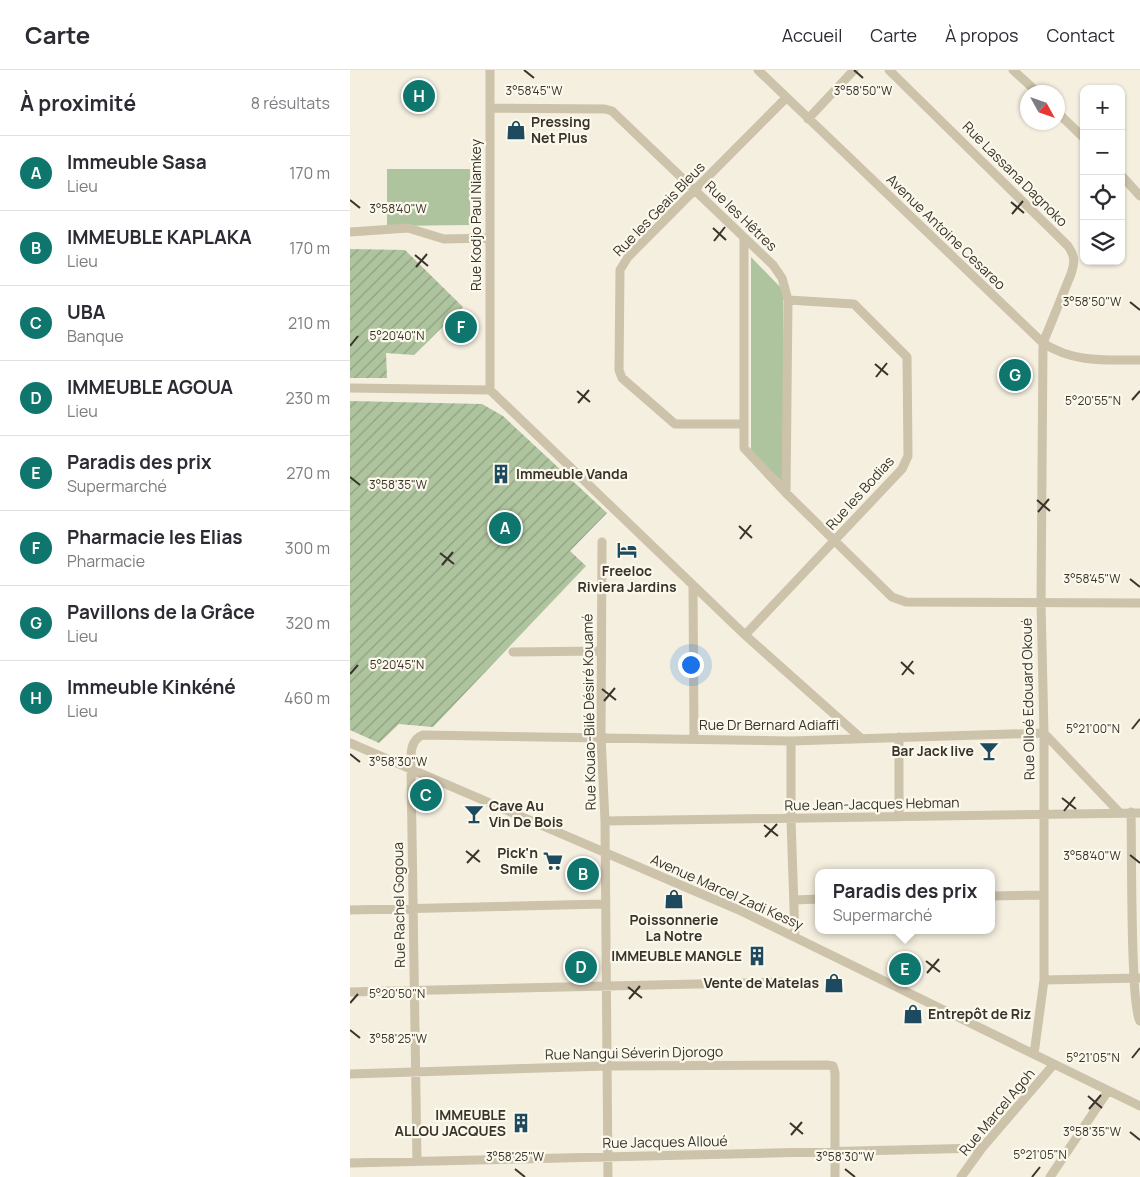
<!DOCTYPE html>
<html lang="fr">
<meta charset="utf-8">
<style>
:root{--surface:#fff;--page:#f2f2f3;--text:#2b2b33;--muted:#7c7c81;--line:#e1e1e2;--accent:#0f766e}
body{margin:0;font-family:Manrope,sans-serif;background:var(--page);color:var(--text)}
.controls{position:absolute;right:15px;top:15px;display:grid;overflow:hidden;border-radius:10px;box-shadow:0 1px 4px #0004}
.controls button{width:45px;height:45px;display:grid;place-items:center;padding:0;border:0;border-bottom:1px solid var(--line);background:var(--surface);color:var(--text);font:25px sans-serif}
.compass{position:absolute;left:670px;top:15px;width:45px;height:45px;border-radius:50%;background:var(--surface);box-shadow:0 1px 4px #0004;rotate:130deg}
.you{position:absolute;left:340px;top:594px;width:18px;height:18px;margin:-12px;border:4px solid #fff;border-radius:50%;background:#1a73e8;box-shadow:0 0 0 8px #1a73e833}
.badge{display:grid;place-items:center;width:32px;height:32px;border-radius:50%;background:var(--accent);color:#fff;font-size:16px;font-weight:700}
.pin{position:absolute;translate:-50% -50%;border:2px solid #fff;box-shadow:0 1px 5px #0006}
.popup{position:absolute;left:465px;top:799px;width:180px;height:65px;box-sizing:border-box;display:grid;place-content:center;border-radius:10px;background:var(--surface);filter:drop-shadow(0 1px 4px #0005);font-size:16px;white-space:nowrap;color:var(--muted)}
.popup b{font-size:19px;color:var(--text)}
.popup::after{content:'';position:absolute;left:50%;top:100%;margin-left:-10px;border:10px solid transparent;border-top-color:var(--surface)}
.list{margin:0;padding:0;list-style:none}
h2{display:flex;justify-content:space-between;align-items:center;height:65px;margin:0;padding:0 20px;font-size:21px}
h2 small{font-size:16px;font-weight:400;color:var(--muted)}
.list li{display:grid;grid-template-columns:32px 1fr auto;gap:15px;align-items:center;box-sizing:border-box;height:75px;padding:0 20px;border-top:1px solid var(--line)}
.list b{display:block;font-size:19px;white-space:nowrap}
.list p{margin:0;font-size:16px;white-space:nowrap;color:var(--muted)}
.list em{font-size:16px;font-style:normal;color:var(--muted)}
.icon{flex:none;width:28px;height:28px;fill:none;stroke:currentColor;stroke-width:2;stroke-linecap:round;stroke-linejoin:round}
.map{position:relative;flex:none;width:790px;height:1107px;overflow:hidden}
header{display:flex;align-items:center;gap:30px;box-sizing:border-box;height:70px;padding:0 25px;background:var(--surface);border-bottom:1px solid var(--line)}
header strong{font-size:24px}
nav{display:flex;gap:28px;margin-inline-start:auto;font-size:18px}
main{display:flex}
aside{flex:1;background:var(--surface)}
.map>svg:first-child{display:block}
.green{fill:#aec49e}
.garden{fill:url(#garden-furrows)}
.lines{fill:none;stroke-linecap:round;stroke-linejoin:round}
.minor{stroke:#cdc2aa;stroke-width:9}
.ticks{fill:none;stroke:#3a332a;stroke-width:2}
.labels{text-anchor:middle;stroke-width:4.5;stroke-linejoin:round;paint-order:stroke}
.poi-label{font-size:14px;font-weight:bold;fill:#3a332a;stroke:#fbf8ec;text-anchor:end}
.street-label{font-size:14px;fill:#3a332a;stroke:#fbf8ec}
.ticks-label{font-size:12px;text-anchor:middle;fill:#3a332a;stroke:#fbf8ec;stroke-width:4.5;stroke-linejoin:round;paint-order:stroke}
</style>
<header>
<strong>Carte</strong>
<nav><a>Accueil</a><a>Carte</a><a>À propos</a><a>Contact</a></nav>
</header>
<main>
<aside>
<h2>À proximité<small>8 résultats</small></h2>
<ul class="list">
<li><span class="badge">A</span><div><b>Immeuble Sasa</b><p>Lieu</p></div><em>170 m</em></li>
<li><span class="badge">B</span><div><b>IMMEUBLE KAPLAKA</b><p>Lieu</p></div><em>170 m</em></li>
<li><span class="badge">C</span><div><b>UBA</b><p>Banque</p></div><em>210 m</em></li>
<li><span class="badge">D</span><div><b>IMMEUBLE AGOUA</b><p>Lieu</p></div><em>230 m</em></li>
<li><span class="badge">E</span><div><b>Paradis des prix</b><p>Supermarché</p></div><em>270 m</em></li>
<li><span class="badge">F</span><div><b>Pharmacie les Elias</b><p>Pharmacie</p></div><em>300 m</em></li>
<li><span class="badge">G</span><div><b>Pavillons de la Grâce</b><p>Lieu</p></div><em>320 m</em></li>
<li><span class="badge">H</span><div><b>Immeuble Kinkéné</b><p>Lieu</p></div><em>460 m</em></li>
</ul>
</aside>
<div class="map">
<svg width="790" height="1107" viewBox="0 0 790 1107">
<defs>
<pattern id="garden-furrows" width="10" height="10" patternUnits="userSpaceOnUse" patternTransform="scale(1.25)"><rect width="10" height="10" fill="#aec49e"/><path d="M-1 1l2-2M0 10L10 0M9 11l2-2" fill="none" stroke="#8fa081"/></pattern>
</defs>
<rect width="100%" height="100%" fill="#f4efdf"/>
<!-- green -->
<path class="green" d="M37,99H120V155L37,156Z
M401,187L433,220L434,414L401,381Z"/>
<!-- garden -->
<path class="garden" d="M0,179L55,180L113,237L64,285L36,283L37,308H0Z
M0,331L132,334L153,346L257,443L220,481L236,496L83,657L49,654L29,673L0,660Z"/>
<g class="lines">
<!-- minor -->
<path class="minor" d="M140,0V320
M408,0L693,273C724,293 755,290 790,290
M539,0L718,176C725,186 725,192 721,204L693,273L691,533L694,663V910L684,984
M663,0L687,22
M140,38L255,39L262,41L423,195L432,208L438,230L436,423
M708,43L734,68
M458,49L504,0
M771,105L790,126
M0,162L58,158L94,169L140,168
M394,169V378L436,423L542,527L556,532L790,533
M0,318L140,320L395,565L512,669
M393,354H325L272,308L269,300L270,200L278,187L436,28
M252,472L251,667L255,751L258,1107
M343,515L344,669
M395,565L552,399L558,386L557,287L504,234L438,230
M163,582L250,581
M549,667V747
M441,671V750L445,867
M0,673L389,840L790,1036
M781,742C782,771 780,938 790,951
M255,751L790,743
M641,826L693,825
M445,830L469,829
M0,840L255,834
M694,910L790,908
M0,922L431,912
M0,1004L257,996L477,995L483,996L485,1003V1107
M67,1091L61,699C61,686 59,670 73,665L441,671L694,663L769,742
M0,1093L632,1078
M611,1107L632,1078L704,994
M700,1107L758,1021"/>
</g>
<!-- ticks -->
<path class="ticks" d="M174,0L184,8M504,0L513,8M0,130L10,138M661,132L674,143M662,144L673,131M363,158L376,170M364,171L375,157M65,185L78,196M66,197L77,184M780,232L790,240M0,276L8,266M525,294L538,305M526,307L537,293M227,321L240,332M782,330L790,321M228,333L239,320M0,407L10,415M687,430L700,441M688,442L699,429M389,456L402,468M390,469L401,455M90,483L104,494M92,495L103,482M780,509L790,517M551,592L564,604M0,604L8,595M552,605L563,591M252,619L266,630M254,631L265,618M782,659L790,649M0,684L10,692M712,728L726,739M714,741L725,727M414,755L428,766M415,767L427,754M116,781L130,792M780,785L790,793M117,793L129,780M576,891L590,902M577,903L589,889M278,917L292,928M279,929L290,916M0,933L8,924M0,960L10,968M782,988L790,978M738,1026L752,1038M739,1039L751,1025M440,1053L453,1064M780,1062L790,1070M441,1065L452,1052M165,1099L175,1107M495,1099L505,1107M682,1107L690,1097"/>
<!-- icons -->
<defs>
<symbol id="shop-bare" viewBox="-9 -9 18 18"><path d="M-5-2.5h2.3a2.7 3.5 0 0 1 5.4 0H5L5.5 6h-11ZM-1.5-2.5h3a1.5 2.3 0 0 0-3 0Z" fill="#1d4a5e" stroke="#fbf8ec" stroke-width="2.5" paint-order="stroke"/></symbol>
<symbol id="building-bare" viewBox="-9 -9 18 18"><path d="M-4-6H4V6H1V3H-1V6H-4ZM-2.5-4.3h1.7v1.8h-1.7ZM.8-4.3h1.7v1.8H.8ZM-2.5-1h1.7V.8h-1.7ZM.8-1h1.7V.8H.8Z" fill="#1d4a5e" stroke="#fbf8ec" stroke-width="2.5" paint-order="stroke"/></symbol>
<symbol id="hotel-bare" viewBox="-9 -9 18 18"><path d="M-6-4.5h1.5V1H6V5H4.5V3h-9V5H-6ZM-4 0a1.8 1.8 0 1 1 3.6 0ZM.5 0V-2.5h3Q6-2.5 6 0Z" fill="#1d4a5e" stroke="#fbf8ec" stroke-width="2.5" paint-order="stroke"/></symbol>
<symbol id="bar-bare" viewBox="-9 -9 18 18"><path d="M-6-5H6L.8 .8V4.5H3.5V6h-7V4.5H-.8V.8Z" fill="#1d4a5e" stroke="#fbf8ec" stroke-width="2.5" paint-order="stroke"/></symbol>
<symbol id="supermarket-bare" viewBox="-9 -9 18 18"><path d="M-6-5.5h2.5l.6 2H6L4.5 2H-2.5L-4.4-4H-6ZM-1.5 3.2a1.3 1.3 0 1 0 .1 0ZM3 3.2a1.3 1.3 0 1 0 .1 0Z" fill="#1d4a5e" stroke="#fbf8ec" stroke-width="2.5" paint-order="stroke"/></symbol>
</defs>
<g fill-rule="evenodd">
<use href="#shop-bare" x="152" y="46" width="28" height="28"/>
<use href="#building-bare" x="137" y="390" width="28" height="28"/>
<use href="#hotel-bare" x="263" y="466" width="28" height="28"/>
<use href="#bar-bare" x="625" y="667" width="28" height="28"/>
<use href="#bar-bare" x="110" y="730" width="28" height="28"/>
<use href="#supermarket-bare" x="189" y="777" width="28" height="28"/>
<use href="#shop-bare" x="310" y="815" width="28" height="28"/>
<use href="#building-bare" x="393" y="872" width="28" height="28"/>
<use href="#shop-bare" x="470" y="899" width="28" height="28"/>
<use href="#shop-bare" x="549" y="930" width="28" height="28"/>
<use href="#building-bare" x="157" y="1039" width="28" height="28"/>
</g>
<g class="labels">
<!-- poi labels -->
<g class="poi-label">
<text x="181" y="57" text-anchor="start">Pressing<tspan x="181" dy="16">Net Plus</tspan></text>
<text x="166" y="409" text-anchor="start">Immeuble Vanda</text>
<text x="277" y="506" text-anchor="middle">Freeloc<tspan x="277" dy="16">Riviera Jardins</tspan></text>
<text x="624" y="686">Bar Jack live</text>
<text x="139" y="741" text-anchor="start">Cave Au<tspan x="139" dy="16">Vin De Bois</tspan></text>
<text x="188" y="788">Pick'n<tspan x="188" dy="16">Smile</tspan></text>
<text x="324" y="855" text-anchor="middle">Poissonnerie<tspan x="324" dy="16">La Notre</tspan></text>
<text x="392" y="891">IMMEUBLE MANGLE</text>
<text x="469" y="918">Vente de Matelas</text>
<text x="578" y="949" text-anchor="start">Entrepôt de Riz</text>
<text x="156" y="1050">IMMEUBLE<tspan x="156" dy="16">ALLOU JACQUES</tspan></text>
</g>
<!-- street labels -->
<g class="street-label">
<text transform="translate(665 104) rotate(45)" y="5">Rue Lassana Dagnoko</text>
<text transform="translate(309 139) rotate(-46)" y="5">Rue les Geais Bleus</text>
<text transform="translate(126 145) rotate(-90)" y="5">Rue Kodjo Paul Niamkey</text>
<text transform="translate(391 146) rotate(44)" y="5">Rue les Hêtres</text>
<text transform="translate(596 162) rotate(44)" y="5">Avenue Antoine Cesareo</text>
<text transform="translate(510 423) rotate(-48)" y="5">Rue les Bodias</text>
<text transform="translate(678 629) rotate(-91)" y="5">Rue Olloé Edouard Okoué</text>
<text transform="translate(239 642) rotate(-91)" y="5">Rue Kouao-Bilé Désiré Kouamé</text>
<text x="419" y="660">Rue Dr Bernard Adiaffi</text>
<text transform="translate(522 734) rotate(-1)" y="5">Rue Jean-Jacques Hebman</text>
<text transform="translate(377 822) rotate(24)" y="5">Avenue Marcel Zadi Kessy</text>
<text transform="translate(49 835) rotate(-91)" y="5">Rue Rachel Gogoua</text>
<text transform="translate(284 983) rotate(-1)" y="5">Rue Nangui Séverin Djorogo</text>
<text transform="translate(647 1042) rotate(-50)" y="5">Rue Marcel Agoh</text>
<text transform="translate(315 1072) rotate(-1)" y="5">Rue Jacques Alloué</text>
</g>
</g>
<g class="ticks-label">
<text x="184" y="25">3°58'45"W</text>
<text x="513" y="25">3°58'50"W</text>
<text x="48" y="143">3°58'40"W</text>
<text x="742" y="236">3°58'50"W</text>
<text x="47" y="270">5°20'40"N</text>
<text x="743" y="335">5°20'55"N</text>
<text x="48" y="419">3°58'35"W</text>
<text x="742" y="513">3°58'45"W</text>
<text x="47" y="599">5°20'45"N</text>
<text x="743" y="663">5°21'00"N</text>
<text x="48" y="696">3°58'30"W</text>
<text x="742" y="790">3°58'40"W</text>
<text x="47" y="928">5°20'50"N</text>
<text x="48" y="973">3°58'25"W</text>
<text x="743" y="992">5°21'05"N</text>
<text x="742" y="1066">3°58'35"W</text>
<text x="690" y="1089">5°21'05"N</text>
<text x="165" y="1091">3°58'25"W</text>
<text x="495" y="1091">3°58'30"W</text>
</g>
</svg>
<div class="controls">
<button>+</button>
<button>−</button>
<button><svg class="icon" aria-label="locate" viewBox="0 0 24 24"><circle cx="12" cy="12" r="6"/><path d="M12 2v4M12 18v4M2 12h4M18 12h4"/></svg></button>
<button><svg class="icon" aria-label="layers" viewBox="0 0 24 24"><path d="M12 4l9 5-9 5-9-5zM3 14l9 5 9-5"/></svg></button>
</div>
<svg class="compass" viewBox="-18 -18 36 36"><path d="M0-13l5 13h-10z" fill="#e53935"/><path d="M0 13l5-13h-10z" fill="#7c7c81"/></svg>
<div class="you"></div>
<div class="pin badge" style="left:155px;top:458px">A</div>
<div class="pin badge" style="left:233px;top:804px">B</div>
<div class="pin badge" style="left:76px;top:725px">C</div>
<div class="pin badge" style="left:231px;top:897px">D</div>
<div class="pin badge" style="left:555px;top:899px">E</div>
<div class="popup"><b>Paradis des prix</b>Supermarché</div>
<div class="pin badge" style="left:111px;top:257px">F</div>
<div class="pin badge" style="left:665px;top:305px">G</div>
<div class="pin badge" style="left:69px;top:26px">H</div>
</div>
</main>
